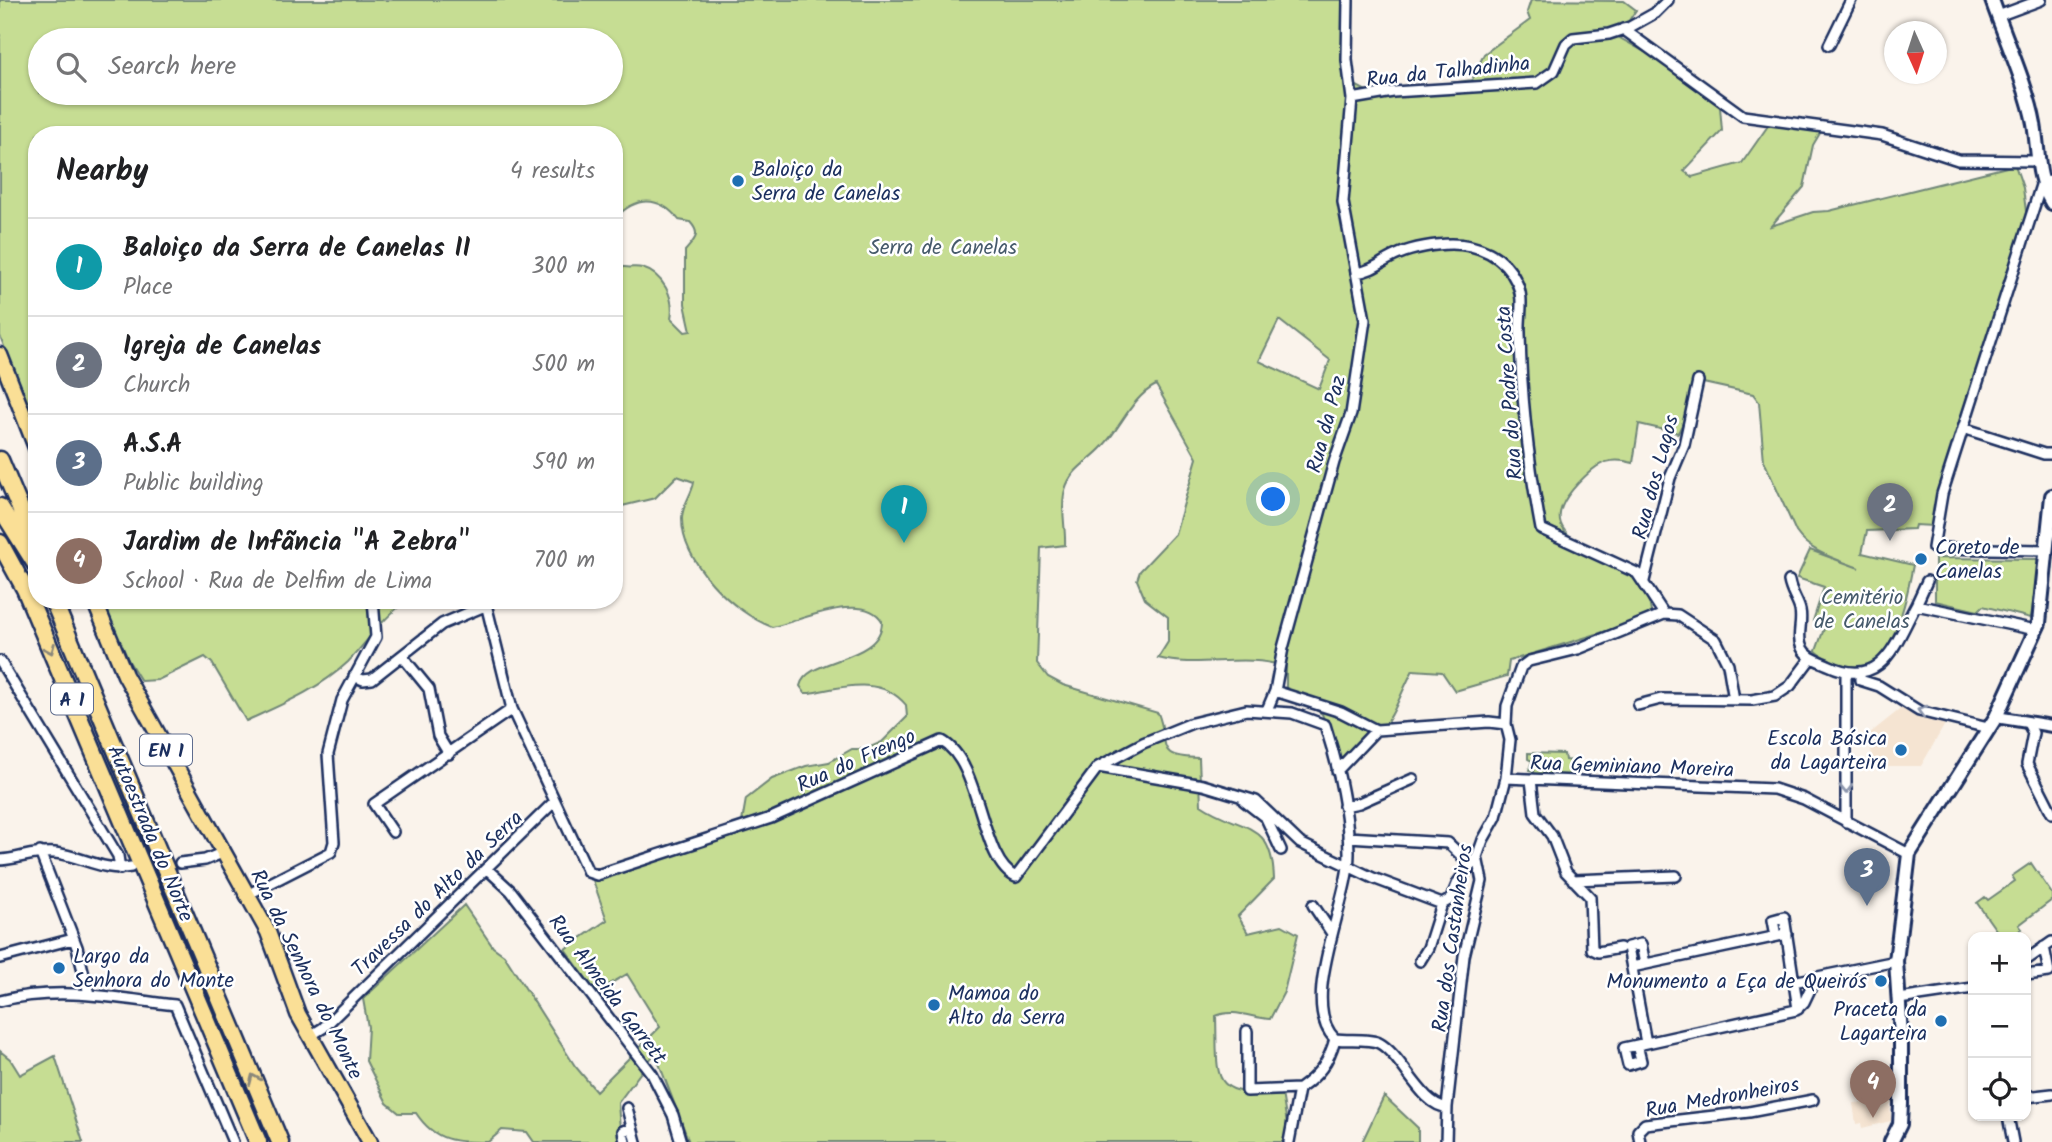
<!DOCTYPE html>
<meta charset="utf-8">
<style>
:root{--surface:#fff;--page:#f2f2f2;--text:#202124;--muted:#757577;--line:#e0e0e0;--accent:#0f766e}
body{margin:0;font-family:Kalam,sans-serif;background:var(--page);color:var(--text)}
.controls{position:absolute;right:21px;bottom:21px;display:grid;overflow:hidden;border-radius:14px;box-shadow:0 2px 5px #0004}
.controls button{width:63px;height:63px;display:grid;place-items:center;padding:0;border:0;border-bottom:2px solid var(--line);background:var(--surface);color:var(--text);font:35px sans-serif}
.compass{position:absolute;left:1884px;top:21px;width:63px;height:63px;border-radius:50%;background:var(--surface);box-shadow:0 2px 5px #0004;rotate:177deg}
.you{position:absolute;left:1274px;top:500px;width:24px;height:24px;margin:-18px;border:5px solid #fff;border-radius:50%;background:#1a73e8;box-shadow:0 0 0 10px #1a73e833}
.badge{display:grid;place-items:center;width:46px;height:46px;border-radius:50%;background:var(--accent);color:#fff;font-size:23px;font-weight:700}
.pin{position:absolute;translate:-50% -58px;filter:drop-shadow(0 2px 4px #0008)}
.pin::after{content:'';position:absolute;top:37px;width:24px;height:21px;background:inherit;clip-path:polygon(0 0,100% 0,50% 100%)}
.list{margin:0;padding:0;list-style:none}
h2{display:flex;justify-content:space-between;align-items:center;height:91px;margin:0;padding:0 28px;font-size:30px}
h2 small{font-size:23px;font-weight:400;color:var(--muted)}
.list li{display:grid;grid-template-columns:46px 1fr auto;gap:21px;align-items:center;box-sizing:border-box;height:98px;padding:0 28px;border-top:2px solid var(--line)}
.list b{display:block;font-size:26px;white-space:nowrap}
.list p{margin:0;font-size:23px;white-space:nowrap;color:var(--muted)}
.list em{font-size:23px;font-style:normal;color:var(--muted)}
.icon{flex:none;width:38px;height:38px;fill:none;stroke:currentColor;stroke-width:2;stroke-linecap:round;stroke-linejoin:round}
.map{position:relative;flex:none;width:2052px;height:1142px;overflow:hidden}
.search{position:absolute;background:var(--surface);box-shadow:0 2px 5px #0004;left:28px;top:28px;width:595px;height:77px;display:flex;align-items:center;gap:18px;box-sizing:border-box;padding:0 24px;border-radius:38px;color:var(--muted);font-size:26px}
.panel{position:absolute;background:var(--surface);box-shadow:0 2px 5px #0004;left:28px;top:126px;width:595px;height:483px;border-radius:28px}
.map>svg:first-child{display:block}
.built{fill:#f5e4d2}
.green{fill:#c6dd93;stroke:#708678;stroke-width:2;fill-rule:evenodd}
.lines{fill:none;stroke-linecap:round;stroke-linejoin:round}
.minor-casing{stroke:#1b2f5e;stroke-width:14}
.tertiary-casing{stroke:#1b2f5e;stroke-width:16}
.secondary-casing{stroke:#1b2f5e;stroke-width:18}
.primary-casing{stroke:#1b2f5e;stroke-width:19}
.motorway-casing{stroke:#1b2f5e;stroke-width:21}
.minor{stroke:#fff;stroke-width:9}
.tertiary{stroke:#fff;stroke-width:10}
.secondary{stroke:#fff;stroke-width:12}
.primary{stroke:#fadf96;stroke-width:14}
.motorway{stroke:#fadf96;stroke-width:16}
.oneway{stroke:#8a877a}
.oneway2{stroke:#8d97ae}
.poi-dot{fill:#1f6fb2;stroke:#fff;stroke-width:2.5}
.labels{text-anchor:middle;stroke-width:5;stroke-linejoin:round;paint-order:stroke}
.shield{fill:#fff;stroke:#5f6d8e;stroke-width:2}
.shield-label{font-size:19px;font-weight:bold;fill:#1b2f5e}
.street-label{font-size:21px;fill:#1b2f5e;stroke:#fff}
.poi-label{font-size:21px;fill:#1b2f5e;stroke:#fff;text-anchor:start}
.park-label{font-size:21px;fill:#465a6b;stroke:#fff}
</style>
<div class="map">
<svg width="2052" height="1142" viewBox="0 0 2052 1142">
<rect width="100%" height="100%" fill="#faf3eb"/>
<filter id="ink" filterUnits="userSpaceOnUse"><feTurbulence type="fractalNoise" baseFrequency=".0143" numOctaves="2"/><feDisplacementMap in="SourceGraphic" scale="14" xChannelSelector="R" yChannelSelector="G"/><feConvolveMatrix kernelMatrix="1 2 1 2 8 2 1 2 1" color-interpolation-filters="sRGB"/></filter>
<g filter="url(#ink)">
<!-- built -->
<path class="built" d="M1903,707L1948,719L1921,766H1873L1869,734Z
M1895,1101L1890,1104L1891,1121L1862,1128L1861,1123L1856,1124L1853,1103Z"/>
<!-- green -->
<path class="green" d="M0,0H1348L1351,83L1372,94L1472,80L1484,54L1530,20L1527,12L1531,0L1624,1L1636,10L1618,37L1650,55L1720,107L1722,131L1684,171L1692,177L1742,163L1770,123L1823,128L1813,145L1804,187L1771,226L1813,212L1829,211L2015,165L2023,188L2027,219L1933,526L1915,525L1914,529L1867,531L1862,553L1913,565C1904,612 1885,708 1816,651L1825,626L1813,621L1824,587L1797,578L1810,550L1859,568C1837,559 1810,553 1796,532L1764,461L1759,402L1753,394L1703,383L1678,433L1639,424L1633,463C1618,459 1605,459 1592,470C1496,554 1643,540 1651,612L1639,621L1509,661L1507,676L1455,691L1442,672L1413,670C1391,712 1389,741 1339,759L1322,714L1286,690V667C1246,652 1199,669 1158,658L1168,642V617L1145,599L1137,580L1140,571L1175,534L1197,458L1156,385C1131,398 1122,426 1103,446C1089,462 1071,468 1065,490C1060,506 1066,528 1065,545L1041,548L1037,663L1048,677L1063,685L1158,713C1171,746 1153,757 1199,758L1201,805C1240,832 1272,818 1274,879L1238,916L1248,933L1282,925L1298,934L1284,992L1270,1019C1252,1018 1233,1008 1216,1016C1218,1080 1208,1096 1282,1093L1290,1142H689L655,1053L618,1103L621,1142H534L527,1132L502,1130L488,1142C455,1142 435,1142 416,1113H399L387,1103L366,1061L368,1027L363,999L464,905L493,947L504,955L575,1066L596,1091L660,1027L627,974L596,992L565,949L607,920L589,869L596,871L742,822L746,799L772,779L806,766L829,762L852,749H866L882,742L907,717L906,705C882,675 842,687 810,693H805L800,686C806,657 882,663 882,621C864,590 798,622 772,627C734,613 681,562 682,518C682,505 692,495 694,482L677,476L655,498L614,508V251L620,266C628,269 635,266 642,268C663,274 675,298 671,318L685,332L691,331L685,304V251C694,240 702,235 690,222L679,220C659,195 636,196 614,219V135H37V431L0,336ZM40,40H611V93H40ZM1279,320L1330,360L1319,389L1259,361Z
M1935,558L2039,559L2031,618L1983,606L1978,611L1935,601Z
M102,600H408C384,616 368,641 348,662C318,690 283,704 246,721L212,663L205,657L158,680L141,681L117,642Z
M1528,753L1564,754L1565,760L1573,761V777L1534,775V771L1529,770L1532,761L1528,759Z
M2031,863L2052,894V900L2019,925L2022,929L2009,937H2001L1977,903L1985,897L1988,900L2015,881L2012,876Z
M0,1051L10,1059L20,1075L55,1056L83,1142H0Z
M1384,1096L1418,1128V1142H1362Z"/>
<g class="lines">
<defs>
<path id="minor" d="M1998,16L2041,0
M1623,29L1743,116L1882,135L1958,160L2036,161
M1829,45L1851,0
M1352,99L1393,92L1537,83L1554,71L1566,44L1573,38L1609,34L1630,27L1655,13L1668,0
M1356,273C1376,270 1381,261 1399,254C1413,248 1436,244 1451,244C1478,244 1504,255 1516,281C1525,298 1519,315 1520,333C1521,399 1529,465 1541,529L1637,573L1664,614
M1963,428L2044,454H2052
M2047,550L1933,548L1942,494L2042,182L2052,181
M1644,581L1670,478L1684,445L1698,381
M1789,581C1791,593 1798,601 1800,610C1803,623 1796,636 1802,648C1807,658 1819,661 1828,665C1883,691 1895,643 1916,605L2036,630
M485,600L512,709L588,872L597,875L771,818L942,741C982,763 980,862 1016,877L1098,767L1143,743L1192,723L1246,710L1292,713L1325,725C1338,765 1348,810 1349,852C1350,901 1297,1002 1335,1039C1348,1041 1369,1038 1379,1043C1402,1055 1422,1107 1447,1107
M1916,605L1927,581
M402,656L429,689L438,736L449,754
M0,661L118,856L120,869
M1860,672V680L1879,686L1919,711L1988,728
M354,676L363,680L372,679L442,624L487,605
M1275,691L1341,712L1376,730
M1638,705L1661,699L1752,700L1775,696L1790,686L1811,658
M1267,710L1275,691L1283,648L1334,462L1351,414L1365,320L1343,202L1352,99L1347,60L1348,0
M2028,723L2033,733L2027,764L2052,813
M1098,767L1203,785L1256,801L1300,843L1373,878L1442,904L1451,899L1458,882L1477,857
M1337,771L1376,730L1489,722L1506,724
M1506,778L1774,789L1804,799L1909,854
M1531,780L1535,813L1552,836L1566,872L1590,897L1592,949L1598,952L1620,948
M1244,801L1266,818L1281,850
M1344,806L1359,803L1413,779
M1846,822V672
M393,832L374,804L512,709
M1348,837L1448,843L1470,864
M40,852L77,947L89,994
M0,860C19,859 35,851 55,853C82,856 103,872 131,867
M180,863L205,860L222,853
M487,869L511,891L652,1074L673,1115L681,1142
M1573,880L1676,876
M247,895L331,852L334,842L328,754L342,700L376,637L373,600
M1313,905L1331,932
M1776,936L1773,920L1784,917L1798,1009
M0,958L73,939
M2026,960L2052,942
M1420,961L1428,948L1442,904
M1645,964L1641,944L1628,947L1646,1043
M1632,967L1787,934
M2026,975L2049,972L2044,947
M1793,982L1896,961
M1899,999L1973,988
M0,1001C58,986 116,998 175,1005L233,1142
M1247,1031V1091L1299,1089
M310,1036L323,1028L555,801
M1637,1045L1641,1061L1628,1065L1624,1048L1796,1010L1804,1002L1815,979
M2026,1097L2052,1094
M627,1108L636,1142
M2008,1116L2013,1142
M625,1142L623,1131L632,1128
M1289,1142L1299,1089C1318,1076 1329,1062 1335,1039
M1446,1142L1447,1107L1464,956L1482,881L1477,857L1483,840L1496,817L1506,778L1510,740L1506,724L1507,706L1521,667L1529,661L1578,649L1664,614L1678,615L1716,640L1728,664L1734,700
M1640,1142L1638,1131L1645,1124L1749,1112L1813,1100"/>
<path id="tertiary" d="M1996,717L2052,726"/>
<path id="secondary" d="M1992,0C2004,35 2028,89 2034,124C2039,153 2036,177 2052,203
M1891,1142L1900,1124L1901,1104V1035L1896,961L1909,854L1996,717L2039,623L2052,496"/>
<path id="primary" d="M0,355L37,450
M94,600L125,675L268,932L298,1014L370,1142"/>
<path id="motorway" d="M0,460L37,549
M0,507L37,566
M0,543L25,589L258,1142
M53,600L280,1142"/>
</defs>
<!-- minor casing -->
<use href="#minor" class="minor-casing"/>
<!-- tertiary casing -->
<use href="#tertiary" class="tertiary-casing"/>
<!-- secondary casing -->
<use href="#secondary" class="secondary-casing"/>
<!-- primary casing -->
<use href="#primary" class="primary-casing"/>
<!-- motorway casing -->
<use href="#motorway" class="motorway-casing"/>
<!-- minor -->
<use href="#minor" class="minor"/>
<!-- tertiary -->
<use href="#tertiary" class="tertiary"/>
<!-- secondary -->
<use href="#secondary" class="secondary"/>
<!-- primary -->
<use href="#primary" class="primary"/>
<!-- motorway -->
<use href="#motorway" class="motorway"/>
</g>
<!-- one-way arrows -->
<defs><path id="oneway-chevron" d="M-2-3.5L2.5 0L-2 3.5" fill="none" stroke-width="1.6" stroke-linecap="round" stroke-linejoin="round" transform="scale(1.75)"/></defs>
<g class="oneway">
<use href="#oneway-chevron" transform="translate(50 649) rotate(67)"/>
<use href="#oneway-chevron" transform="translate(254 1079) rotate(-113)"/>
</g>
<g class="oneway2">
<use href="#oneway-chevron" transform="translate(1922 711) rotate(-164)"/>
<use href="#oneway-chevron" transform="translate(1846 789) rotate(89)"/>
</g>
</g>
<!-- markers -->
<g class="poi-dot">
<circle cx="738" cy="181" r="7"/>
<circle cx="1921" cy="559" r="7"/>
<circle cx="1901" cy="750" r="7"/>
<circle cx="59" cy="968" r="7"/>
<circle cx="1881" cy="981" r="7"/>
<circle cx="934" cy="1005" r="7"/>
<circle cx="1941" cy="1021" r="7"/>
</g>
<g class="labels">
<!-- shield labels -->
<g class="shield">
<rect x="51" y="683.5" width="42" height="31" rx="5"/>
<rect x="140" y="734.5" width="52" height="31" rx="5"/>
</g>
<g class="shield-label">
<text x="72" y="706">A 1</text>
<text x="166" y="757">EN 1</text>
</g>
<!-- street labels -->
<g class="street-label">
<text transform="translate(1448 71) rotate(-6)" y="7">Rua da Talhadinha</text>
<text transform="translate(1509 393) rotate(-94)" y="7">Rua do Padre Costa</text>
<text transform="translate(1326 424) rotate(-75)" y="7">Rua da Paz</text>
<text transform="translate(1655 477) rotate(-75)" y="7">Rua dos Lagos</text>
<text transform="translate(856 760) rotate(-24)" y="7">Rua do Frengo</text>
<text transform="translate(1632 766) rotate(2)" y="7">Rua Geminiano Moreira</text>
<text transform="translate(151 833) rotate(67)" y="7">Autoestrada do Norte</text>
<text transform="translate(437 893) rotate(-44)" y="7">Travessa do Alto da Serra</text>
<text transform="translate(1452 938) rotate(-82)" y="7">Rua dos Castanheiros</text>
<text transform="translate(307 974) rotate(64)" y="7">Rua da Senhora do Monte</text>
<text transform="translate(608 989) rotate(53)" y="7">Rua Almeida Garrett</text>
<text transform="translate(1722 1097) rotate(-10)" y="7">Rua Medronheiros</text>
</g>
<!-- poi labels -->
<g class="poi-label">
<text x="752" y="176">Baloiço da<tspan x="752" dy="24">Serra de Canelas</tspan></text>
<text x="1935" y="554">Coreto de<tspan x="1935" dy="24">Canelas</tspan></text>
<text x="1887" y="745" text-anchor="end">Escola Básica<tspan x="1887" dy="24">da Lagarteira</tspan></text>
<text x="73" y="963">Largo da<tspan x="73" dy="24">Senhora do Monte</tspan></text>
<text x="1867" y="988" text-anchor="end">Monumento a Eça de Queirós</text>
<text x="948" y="1000">Mamoa do<tspan x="948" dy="24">Alto da Serra</tspan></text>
<text x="1927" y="1016" text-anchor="end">Praceta da<tspan x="1927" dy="24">Lagarteira</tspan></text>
</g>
<!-- park labels -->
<g class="park-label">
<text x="943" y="254">Serra de Canelas</text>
<text x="1862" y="604">Cemitério<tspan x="1862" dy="24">de Canelas</tspan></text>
</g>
</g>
</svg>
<div class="controls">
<button>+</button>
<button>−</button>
<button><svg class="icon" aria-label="locate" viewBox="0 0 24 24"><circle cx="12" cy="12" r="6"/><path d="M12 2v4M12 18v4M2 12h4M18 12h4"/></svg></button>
</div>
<svg class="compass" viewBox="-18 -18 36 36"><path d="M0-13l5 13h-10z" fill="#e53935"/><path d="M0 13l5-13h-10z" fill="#757577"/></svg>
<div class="you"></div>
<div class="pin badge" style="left:904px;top:543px;background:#0f9aa8">1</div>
<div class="pin badge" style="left:1890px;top:541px;background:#6b7280">2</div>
<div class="pin badge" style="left:1867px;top:906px;background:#5c6f8a">3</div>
<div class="pin badge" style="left:1873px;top:1118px;background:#8d6e63">4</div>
<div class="search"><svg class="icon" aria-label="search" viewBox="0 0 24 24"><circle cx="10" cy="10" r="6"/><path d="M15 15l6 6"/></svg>Search here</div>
<section class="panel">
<h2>Nearby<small>4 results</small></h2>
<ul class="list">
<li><span class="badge" style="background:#0f9aa8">1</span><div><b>Baloiço da Serra de Canelas II</b><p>Place</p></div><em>300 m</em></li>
<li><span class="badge" style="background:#6b7280">2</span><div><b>Igreja de Canelas</b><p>Church</p></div><em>500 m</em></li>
<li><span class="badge" style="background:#5c6f8a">3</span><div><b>A.S.A</b><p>Public building</p></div><em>590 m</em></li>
<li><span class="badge" style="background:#8d6e63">4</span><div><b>Jardim de Infãncia &quot;A Zebra&quot;</b><p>School · Rua de Delfim de Lima</p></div><em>700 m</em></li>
</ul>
</section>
</div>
